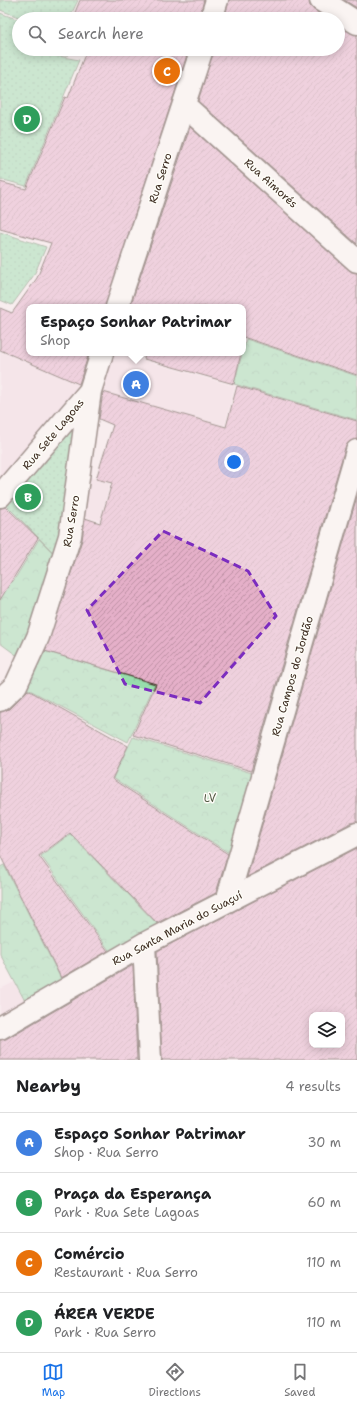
<!DOCTYPE html>
<meta charset="utf-8">
<style>
:root{--surface:#fff;--page:#f2f2f2;--text:#202124;--muted:#757577;--line:#e0e0e0;--accent:#1a73e8}
body{margin:0;font-family:"Shantell Sans",sans-serif;background:var(--page);color:var(--text)}
.controls{position:absolute;right:12px;bottom:12px;display:grid;overflow:hidden;border-radius:8px;box-shadow:0 2px 10px #0003}
.controls button{width:36px;height:36px;display:grid;place-items:center;padding:0;border:0;border-bottom:1px solid var(--line);background:var(--surface);color:var(--text);font:20px sans-serif}
.you{position:absolute;left:234px;top:462px;width:14px;height:14px;margin:-10px;border:3px solid #fff;border-radius:50%;background:#1a73e8;box-shadow:0 0 0 6px #1a73e833}
.badge{display:grid;place-items:center;width:26px;height:26px;border-radius:50%;background:var(--accent);color:#fff;font-size:13px;font-weight:700}
.pin{position:absolute;translate:-50% -50%;border:2px solid #fff;box-shadow:0 1px 4px #0006}
.popup{position:absolute;left:26px;top:304px;width:220px;height:52px;box-sizing:border-box;display:grid;place-content:center;border-radius:8px;background:var(--surface);filter:drop-shadow(0 1px 3px #0005);font-size:13px;white-space:nowrap;color:var(--muted)}
.popup b{font-size:15px;color:var(--text)}
.popup::after{content:'';position:absolute;left:50%;top:100%;margin-left:-8px;border:8px solid transparent;border-top-color:var(--surface)}
.list{margin:0;padding:0;list-style:none}
h2{display:flex;justify-content:space-between;align-items:center;height:52px;margin:0;padding:0 16px;font-size:17px}
h2 small{font-size:13px;font-weight:400;color:var(--muted)}
.list li{display:grid;grid-template-columns:26px 1fr auto;gap:12px;align-items:center;box-sizing:border-box;height:60px;padding:0 16px;border-top:1px solid var(--line)}
.list b{display:block;font-size:15px;white-space:nowrap}
.list p{margin:0;font-size:13px;white-space:nowrap;color:var(--muted)}
.list em{font-size:13px;font-style:normal;color:var(--muted)}
.icon{flex:none;width:22px;height:22px;fill:none;stroke:currentColor;stroke-width:2;stroke-linecap:round;stroke-linejoin:round}
.map{position:relative;flex:none;width:357px;height:1060px;overflow:hidden}
.search{position:absolute;background:var(--surface);box-shadow:0 2px 10px #0003;left:12px;right:12px;top:12px;height:44px;display:flex;align-items:center;gap:10px;box-sizing:border-box;padding:0 14px;border-radius:22px;color:var(--muted);font-size:15px}
.sheet{height:292px;background:var(--surface)}
nav{display:flex;justify-content:space-around;align-items:center;box-sizing:border-box;height:56px;border-top:1px solid var(--line);background:var(--surface);font-size:11px;color:var(--muted)}
nav a{display:grid;justify-items:center;gap:2px}
nav .on{color:var(--accent)}
.map>svg:first-child{display:block}
.built{fill:#f2dbe3}
.forest{fill:url(#forest-crowns);stroke:#698465}
.park{fill:url(#park-dots);stroke:#698465}
.building{fill:url(#building-hatch);stroke:#3b2a1e;fill-rule:evenodd}
.lines{fill:none;stroke-linecap:round;stroke-linejoin:round}
.minor-casing{stroke:#3b2a1e;stroke-width:25}
.minor{stroke:#fdfcf7;stroke-width:22}
.marked{fill:none;stroke:#7b2cbf;stroke-width:3;stroke-dasharray:8 5;stroke-linejoin:round}
.labels{text-anchor:middle;stroke-width:3;stroke-linejoin:round;paint-order:stroke}
.street-label{font-size:11px;fill:#3b2a1e;stroke:#fdfcf7}
.park-label{font-size:11px;fill:#525742;stroke:#fdfcf7}
</style>
<div class="map">
<svg width="357" height="1060" viewBox="0 0 357 1060">
<defs>
<pattern id="forest-crowns" width="20" height="18" patternUnits="userSpaceOnUse"><rect width="20" height="18" fill="#97deac"/><path d="M2 6a3 3 0 1 1 6 0M12 15a3 3 0 1 1 6 0" fill="none" stroke="#83bf94"/></pattern>
<pattern id="park-dots" width="8" height="8" patternUnits="userSpaceOnUse"><rect width="8" height="8" fill="#97deac"/><path d="M2 2h.1M6 6h.1" fill="none" stroke="#83bf94" stroke-width="1.8" stroke-linecap="round"/></pattern>
<pattern id="building-hatch" width="6" height="6" patternUnits="userSpaceOnUse"><rect width="6" height="6" fill="#e5b0c9"/><path d="M-1 1l2-2M0 6l6-6M5 7l2-2" fill="none" stroke="#bb8fa3"/></pattern>
</defs>
<rect width="100%" height="100%" fill="#f8edee"/>
<filter id="ink" filterUnits="userSpaceOnUse"><feTurbulence type="fractalNoise" baseFrequency=".025" numOctaves="2"/><feDisplacementMap in="SourceGraphic" scale="8" xChannelSelector="R" yChannelSelector="G"/><feConvolveMatrix kernelMatrix="1 2 1 2 8 2 1 2 1" color-interpolation-filters="sRGB"/></filter>
<g filter="url(#ink)">
<!-- built -->
<path class="built" d="M0,351L82,386L0,483Z
M111,353H118L235,386L225,426L99,391Z
M87,476L110,484L100,521L82,516Z
M14,982L25,1003L0,1017V989Z"/>
<!-- forest -->
<path class="forest" d="M246,339L357,376V420L234,384Z
M39,539L55,555L19,657L0,643V588L14,580Z
M41,650L155,684L128,742L24,687Z
M133,737L255,774L232,855L113,778Z
M70,834L159,926L111,953L41,856Z
M4,865L62,981L26,1003L0,954V867Z"/>
<!-- park -->
<path class="park" d="M0,0H78L71,15L79,19H24L0,10Z
M0,13L19,20V49H36V52L79,60L26,186L0,179Z
M37,49H70L67,56L37,51Z
M0,232L46,247L34,275L12,305L0,300Z
M72,423L77,424L64,522L55,554L4,503Z"/>
<!-- building -->
<path class="building" d="M80,0H204L199,19H85L74,15Z
M229,0H309L310,6L314,10L328,19H224Z
M344,0H357V8Z
M338,26L357,35V244L198,101L214,49H338Z
M87,49H189L105,307H29V353H89L79,384L0,350V308L12,313L37,278L51,243L0,229V182L26,189L65,97L68,98Z
M190,127L349,270L357,273V375L243,337V307H130Z
M145,353H241L234,384L144,359Z
M237,386L357,421V439L349,442L345,448L251,771L133,735L156,684L45,651L82,540L85,518L100,523L112,483L96,479L113,425L99,419L103,392L226,427Z
M357,496V822L351,823L247,877Z
M6,507L38,538L0,600V508Z
M28,690L128,746L112,779L228,854L216,893L157,923L70,833L39,856L108,951L61,978L0,855V712L9,709Z
M357,848V1060H162L157,951ZM312,1015H342V1045H312Z
M133,965L137,1060H0V1040L6,1039Z"/>
<g class="lines">
<defs>
<path id="minor" d="M321,0L357,23
M211,19L217,0
M184,105L357,261
M117,307L202,49
M0,496L90,391
M0,700L16,685L38,637L70,536L90,391L102,353
M227,901L357,451
M144,944L150,1060
M0,1028L144,944L357,834"/>
</defs>
<!-- minor casing -->
<use href="#minor" class="minor-casing"/>
<!-- minor -->
<use href="#minor" class="minor"/>
</g>
</g>
<!-- marked area -->
<path d="M0 0H357V1060H0ZM163,531L248,571L276,616L200,703L125,684L87,610Z" fill="#f8edee" fill-opacity=".55" fill-rule="evenodd"/>
<path class="marked" d="M163,531L248,571L276,616L200,703L125,684L87,610Z"/>
<g class="labels">
<!-- street labels -->
<g class="street-label">
<text transform="translate(160 178) rotate(-72)" y="4">Rua Serro</text>
<text transform="translate(271 183) rotate(42)" y="4">Rua Aimorés</text>
<text transform="translate(53 434) rotate(-50)" y="4">Rua Sete Lagoas</text>
<text transform="translate(71 521) rotate(-80)" y="4">Rua Serro</text>
<text transform="translate(292 676) rotate(-74)" y="4">Rua Campos do Jordão</text>
<text transform="translate(177 928) rotate(-28)" y="4">Rua Santa Maria do Suaçuí</text>
</g>
<!-- park labels -->
<g class="park-label">
<text x="210" y="802">LV</text>
</g>
</g>
</svg>
<div class="controls">
<button><svg class="icon" aria-label="layers" viewBox="0 0 24 24"><path d="M12 4l9 5-9 5-9-5zM3 14l9 5 9-5"/></svg></button>
</div>
<div class="you"></div>
<div class="pin badge" style="left:136px;top:384px;background:#3f7fe0">A</div>
<div class="popup"><b>Espaço Sonhar Patrimar</b>Shop</div>
<div class="pin badge" style="left:28px;top:497px;background:#2e9e5b">B</div>
<div class="pin badge" style="left:167px;top:71px;background:#e8710a">C</div>
<div class="pin badge" style="left:27px;top:119px;background:#2e9e5b">D</div>
<div class="search"><svg class="icon" aria-label="search" viewBox="0 0 24 24"><circle cx="10" cy="10" r="6"/><path d="M15 15l6 6"/></svg>Search here</div>
</div>
<section class="sheet">
<h2>Nearby<small>4 results</small></h2>
<ul class="list">
<li><span class="badge" style="background:#3f7fe0">A</span><div><b>Espaço Sonhar Patrimar</b><p>Shop · Rua Serro</p></div><em>30 m</em></li>
<li><span class="badge" style="background:#2e9e5b">B</span><div><b>Praça da Esperança</b><p>Park · Rua Sete Lagoas</p></div><em>60 m</em></li>
<li><span class="badge" style="background:#e8710a">C</span><div><b>Comércio</b><p>Restaurant · Rua Serro</p></div><em>110 m</em></li>
<li><span class="badge" style="background:#2e9e5b">D</span><div><b>ÁREA VERDE</b><p>Park · Rua Serro</p></div><em>110 m</em></li>
</ul>
</section>
<nav>
<a class="on"><svg class="icon" aria-label="map" viewBox="0 0 24 24"><path d="M3 6l6-2 6 2 6-2v14l-6 2-6-2-6 2zM9 4v14M15 6v14"/></svg>Map</a>
<a><svg class="icon" aria-label="directions" viewBox="0 0 24 24"><path d="M12 3l9 9-9 9-9-9zM9 14v-3h6M13 9l2 2-2 2"/></svg>Directions</a>
<a><svg class="icon" aria-label="saved" viewBox="0 0 24 24"><path d="M7 4h10v16l-5-4-5 4z"/></svg>Saved</a>
</nav>
